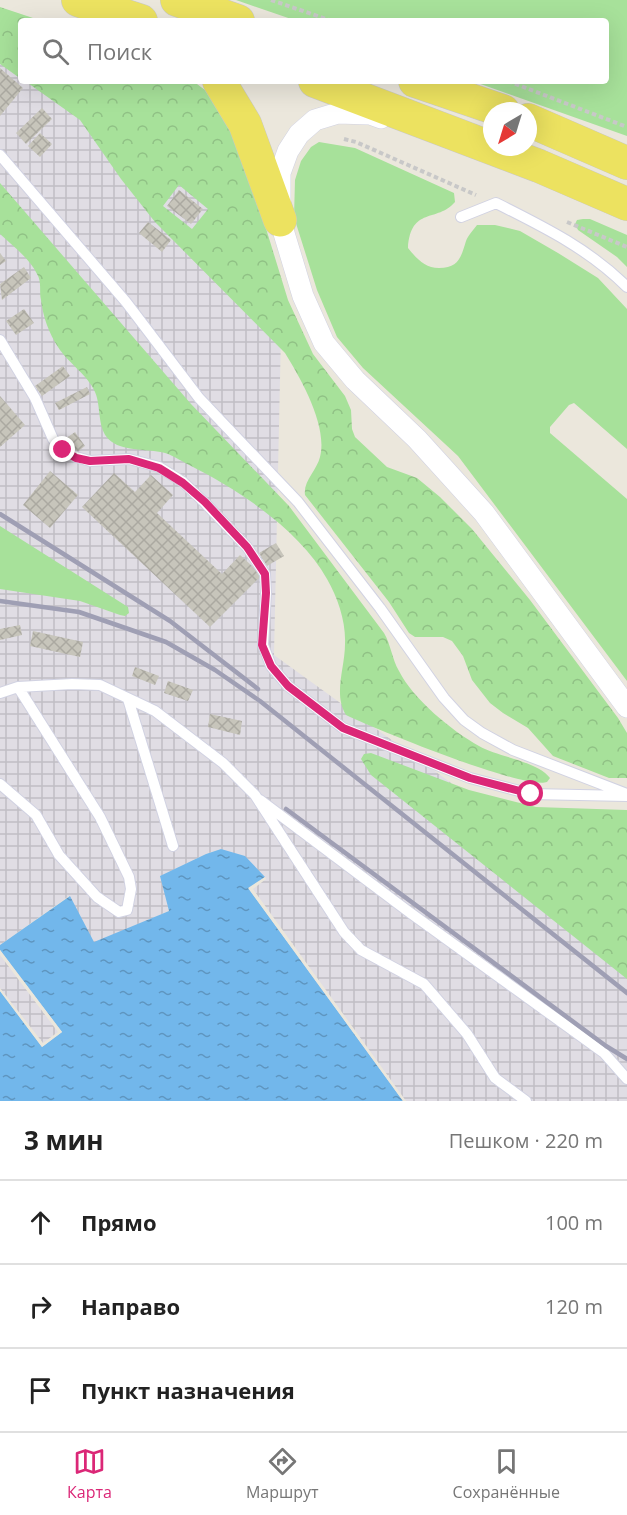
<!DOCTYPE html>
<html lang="ru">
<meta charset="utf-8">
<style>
:root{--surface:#fff;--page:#f2f2f2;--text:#222;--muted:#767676;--line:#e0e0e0;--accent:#db2777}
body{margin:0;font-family:"Open Sans",sans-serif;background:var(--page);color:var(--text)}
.compass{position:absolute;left:483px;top:102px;width:54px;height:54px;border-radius:50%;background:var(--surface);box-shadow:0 6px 24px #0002;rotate:218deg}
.stop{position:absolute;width:18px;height:18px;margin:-14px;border:4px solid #db2777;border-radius:50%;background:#fff}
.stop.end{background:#db2777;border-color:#fff;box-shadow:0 2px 6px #0008}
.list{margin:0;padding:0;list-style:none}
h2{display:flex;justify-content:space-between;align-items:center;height:78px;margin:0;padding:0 24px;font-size:26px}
h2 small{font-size:20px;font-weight:400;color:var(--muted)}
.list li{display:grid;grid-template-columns:39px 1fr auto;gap:18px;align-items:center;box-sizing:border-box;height:84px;padding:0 24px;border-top:2px solid var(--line)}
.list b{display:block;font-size:22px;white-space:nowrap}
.list em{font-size:20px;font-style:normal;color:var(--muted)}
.icon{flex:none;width:33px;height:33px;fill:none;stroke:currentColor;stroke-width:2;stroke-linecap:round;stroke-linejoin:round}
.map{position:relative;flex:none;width:627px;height:1101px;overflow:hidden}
.search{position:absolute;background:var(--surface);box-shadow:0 6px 24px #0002;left:18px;right:18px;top:18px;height:66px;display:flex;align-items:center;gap:15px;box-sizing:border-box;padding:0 21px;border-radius:6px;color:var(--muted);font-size:22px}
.sheet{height:330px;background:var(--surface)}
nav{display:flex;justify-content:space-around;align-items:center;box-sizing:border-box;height:84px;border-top:2px solid var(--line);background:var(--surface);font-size:16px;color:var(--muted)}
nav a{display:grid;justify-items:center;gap:3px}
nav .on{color:var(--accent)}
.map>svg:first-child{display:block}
.industrial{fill:url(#industrial-grid)}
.grass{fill:#a7e19a}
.forest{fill:url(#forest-crowns);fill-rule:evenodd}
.water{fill:url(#water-ripples)}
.pier{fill:#ebe7dc}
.building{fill:url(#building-cross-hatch)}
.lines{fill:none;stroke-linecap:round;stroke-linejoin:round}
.service-casing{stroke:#d1d2e2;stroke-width:12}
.minor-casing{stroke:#d1d2e2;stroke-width:22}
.primary-casing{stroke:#c8c8c8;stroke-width:34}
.path{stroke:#c8c8c8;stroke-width:4;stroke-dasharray:4.5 3;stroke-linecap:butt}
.service{stroke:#fff;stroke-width:10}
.minor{stroke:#fff;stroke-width:21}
.primary{stroke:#ece260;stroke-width:33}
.rail{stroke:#9f9fb4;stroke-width:4.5}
.route{stroke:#db2777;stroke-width:8}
</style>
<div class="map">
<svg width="627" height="1101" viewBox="0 0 627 1101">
<defs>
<pattern id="industrial-grid" width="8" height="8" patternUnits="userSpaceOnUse" patternTransform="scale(1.5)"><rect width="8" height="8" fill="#e0dde4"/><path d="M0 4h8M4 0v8" fill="none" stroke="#c0bec4"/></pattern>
<pattern id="forest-crowns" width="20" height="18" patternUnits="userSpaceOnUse" patternTransform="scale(1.5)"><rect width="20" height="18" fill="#a7e19a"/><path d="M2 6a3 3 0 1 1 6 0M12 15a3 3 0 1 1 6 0" fill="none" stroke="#90c185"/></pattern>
<pattern id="water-ripples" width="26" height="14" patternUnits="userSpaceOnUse" patternTransform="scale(1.5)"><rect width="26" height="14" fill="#72b7eb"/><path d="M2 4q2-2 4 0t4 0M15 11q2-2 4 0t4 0" fill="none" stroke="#5e95bf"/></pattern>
<pattern id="building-cross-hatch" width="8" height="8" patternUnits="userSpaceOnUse" patternTransform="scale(1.5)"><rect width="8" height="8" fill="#c7c5bb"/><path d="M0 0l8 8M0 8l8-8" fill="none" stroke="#aba9a1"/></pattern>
</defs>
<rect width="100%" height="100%" fill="#ebe7dc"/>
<!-- industrial -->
<path class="industrial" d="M0,9L21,21V81H181L282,288L274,655L627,910V1101H403L248,888L264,877L221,849L206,854L161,876L169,911L94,943L69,896L0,945Z
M0,950L62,1032L42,1047L0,991Z"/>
<!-- grass -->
<path class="grass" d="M236,0H627V136L472,81H606V21H297Z
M319,142L355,148L454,193L455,202C437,223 411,206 408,248C417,259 425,268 439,268C459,268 461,257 466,241C468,236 473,230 477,225H495L520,231L558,253L598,278L627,309V449L574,403L569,405L550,427V433L627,499V681L458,456L363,368L337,337L317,290L294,217L295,180L301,161L311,147Z
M583,219H590L627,235V267L617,257L578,230L575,224L577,220Z
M0,526L128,607L129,613L125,616L120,615L80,601L0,589Z"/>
<!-- forest -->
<path class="forest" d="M0,7L42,21H21V79L0,64Z
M25,81H193L205,90L232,133L264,222L288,300L313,354L345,396L351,410L352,429L355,437L387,467L417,478L440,497L472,529L530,600L618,718L627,733V778H609L553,756L528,728L503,713L490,703L472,680L463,656L452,641L443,637H415L409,633L389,602L305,495C303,481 317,470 320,457C328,426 301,379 285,353L155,222L121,179L80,120ZM179,185L208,209L192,229L163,206Z
M0,183L191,404L289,506L384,633C391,645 392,659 399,671C413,699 452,731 479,746C498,757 537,761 550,778L547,782C524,790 375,729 346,715C333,694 345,668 345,644C346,622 338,598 327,579C301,532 241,491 193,467C184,463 175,456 165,453C150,449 124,451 112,442C96,431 102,408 95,392C88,375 68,363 58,347C49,333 43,317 41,300C39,291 42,282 37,274C30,259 12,245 0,234Z
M371,753L469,790L536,807L627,810V979L371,775L361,759L364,754Z"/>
<!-- water -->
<path class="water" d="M221,849L245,856L265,877L249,889L403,1101H0V991L42,1047L62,1032L0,950V945L70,896L94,942L169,911L160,876L206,854Z"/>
<!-- pier -->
<path class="pier" d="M265,877L266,879L253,889L406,1101H403L248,888Z
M0,950L62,1032L42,1047L0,991V988L43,1043L58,1032L0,955Z"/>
<!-- building -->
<path class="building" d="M0,68L23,88L0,116Z
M42,108L52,119L26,144L16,133Z
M40,133L52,144L40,157L28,146Z
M179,190L203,209L191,224L167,206Z
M148,222L171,240L162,252L139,233Z
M0,253L6,261L0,265Z
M24,267L31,278L2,300L0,284Z
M24,309L34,323L16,335L6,321Z
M63,366L70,376L42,396L35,386Z
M87,387L90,394L59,410L55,403Z
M0,396L25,425L0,447Z
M75,432L85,446L76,453L65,439Z
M50,471L78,495L50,528L23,505Z
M114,473L135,492L151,475L173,495L157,513L222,574L240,555L262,575L210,627L82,507Z
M276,543L284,556L267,566L259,553Z
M20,625L22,635L0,640V629Z
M33,631L83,642L80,657L30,646Z
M135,667L159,676L155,685L132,676Z
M168,681L193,690L188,701L164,693Z
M210,714L242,721L240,735L208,727Z"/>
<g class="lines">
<defs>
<path id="service" d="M0,155L126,302L199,398L298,502L380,608L444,698L464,720L482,733L513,750L627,794
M461,217L496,203C544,227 589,249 627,287
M0,340L35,398L53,439L63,450L76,457L90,461L129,459L159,467L183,482L205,503L247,547L265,574L266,593L263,645L271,666L288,686L343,728L470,778L531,794L627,796
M0,693L18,687L72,684L100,685L155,711L223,763L255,795L344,932L361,950L424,984L467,1034L495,1078L526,1101
M128,699L173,846
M0,784L36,815L59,855L97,897L119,912L127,910L131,889L129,877L100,817L18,687
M260,800L409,912L604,1053L627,1079"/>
<path id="minor" d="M381,118L370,114L338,113L315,120L299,134L288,151L280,173V220L303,296L324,343L355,380L417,439L484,513L627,707"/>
<path id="primary" d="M78,0L141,21
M177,0L238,21
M219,81L245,124L280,220
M315,81L539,166L627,204
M415,81L503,111
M528,120L627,163"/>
</defs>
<!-- service casing -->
<use href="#service" class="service-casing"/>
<!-- minor casing -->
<use href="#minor" class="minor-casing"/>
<!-- primary casing -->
<use href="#primary" class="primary-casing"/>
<!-- path -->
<path class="path" d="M271,0L332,21
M508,81L627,127
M344,139L356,142L476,195
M567,222L627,247"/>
<!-- service -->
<use href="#service" class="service"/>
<!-- minor -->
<use href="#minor" class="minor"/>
<!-- primary -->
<use href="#primary" class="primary"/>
<!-- rail -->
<path class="rail" d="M0,514L170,621L258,689
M0,601L79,612L166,642L215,670L260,701L627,993
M286,809L606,1046L627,1059"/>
</g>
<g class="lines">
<!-- route -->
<path class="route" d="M63,450L76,458L90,461L129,459L159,468L183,483L205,502L247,547L265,574L266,593L262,645L271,666L288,686L343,728L470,778L531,794"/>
</g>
</svg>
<svg class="compass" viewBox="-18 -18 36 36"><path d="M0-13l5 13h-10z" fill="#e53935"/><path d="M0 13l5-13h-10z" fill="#767676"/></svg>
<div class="stop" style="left:531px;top:794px"></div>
<div class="stop end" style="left:63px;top:450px"></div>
<div class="search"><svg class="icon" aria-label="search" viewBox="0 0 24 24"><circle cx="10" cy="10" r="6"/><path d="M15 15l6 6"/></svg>Поиск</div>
</div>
<section class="sheet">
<h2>3 мин<small>Пешком · 220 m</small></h2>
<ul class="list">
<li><svg class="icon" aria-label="ahead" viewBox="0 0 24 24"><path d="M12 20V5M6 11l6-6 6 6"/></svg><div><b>Прямо</b></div><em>100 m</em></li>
<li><svg class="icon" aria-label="right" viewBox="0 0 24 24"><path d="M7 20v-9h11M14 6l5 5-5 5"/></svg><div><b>Направо</b></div><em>120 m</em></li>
<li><svg class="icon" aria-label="arrive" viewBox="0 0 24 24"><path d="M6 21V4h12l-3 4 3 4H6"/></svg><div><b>Пункт назначения</b></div></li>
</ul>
</section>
<nav>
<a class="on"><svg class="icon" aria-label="map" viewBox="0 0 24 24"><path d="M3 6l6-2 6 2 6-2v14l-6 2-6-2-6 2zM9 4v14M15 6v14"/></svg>Карта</a>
<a><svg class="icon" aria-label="directions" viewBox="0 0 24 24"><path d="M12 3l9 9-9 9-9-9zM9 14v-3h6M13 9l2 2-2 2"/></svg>Маршрут</a>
<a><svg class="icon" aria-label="saved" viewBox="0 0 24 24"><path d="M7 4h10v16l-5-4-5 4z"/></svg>Сохранённые</a>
</nav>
